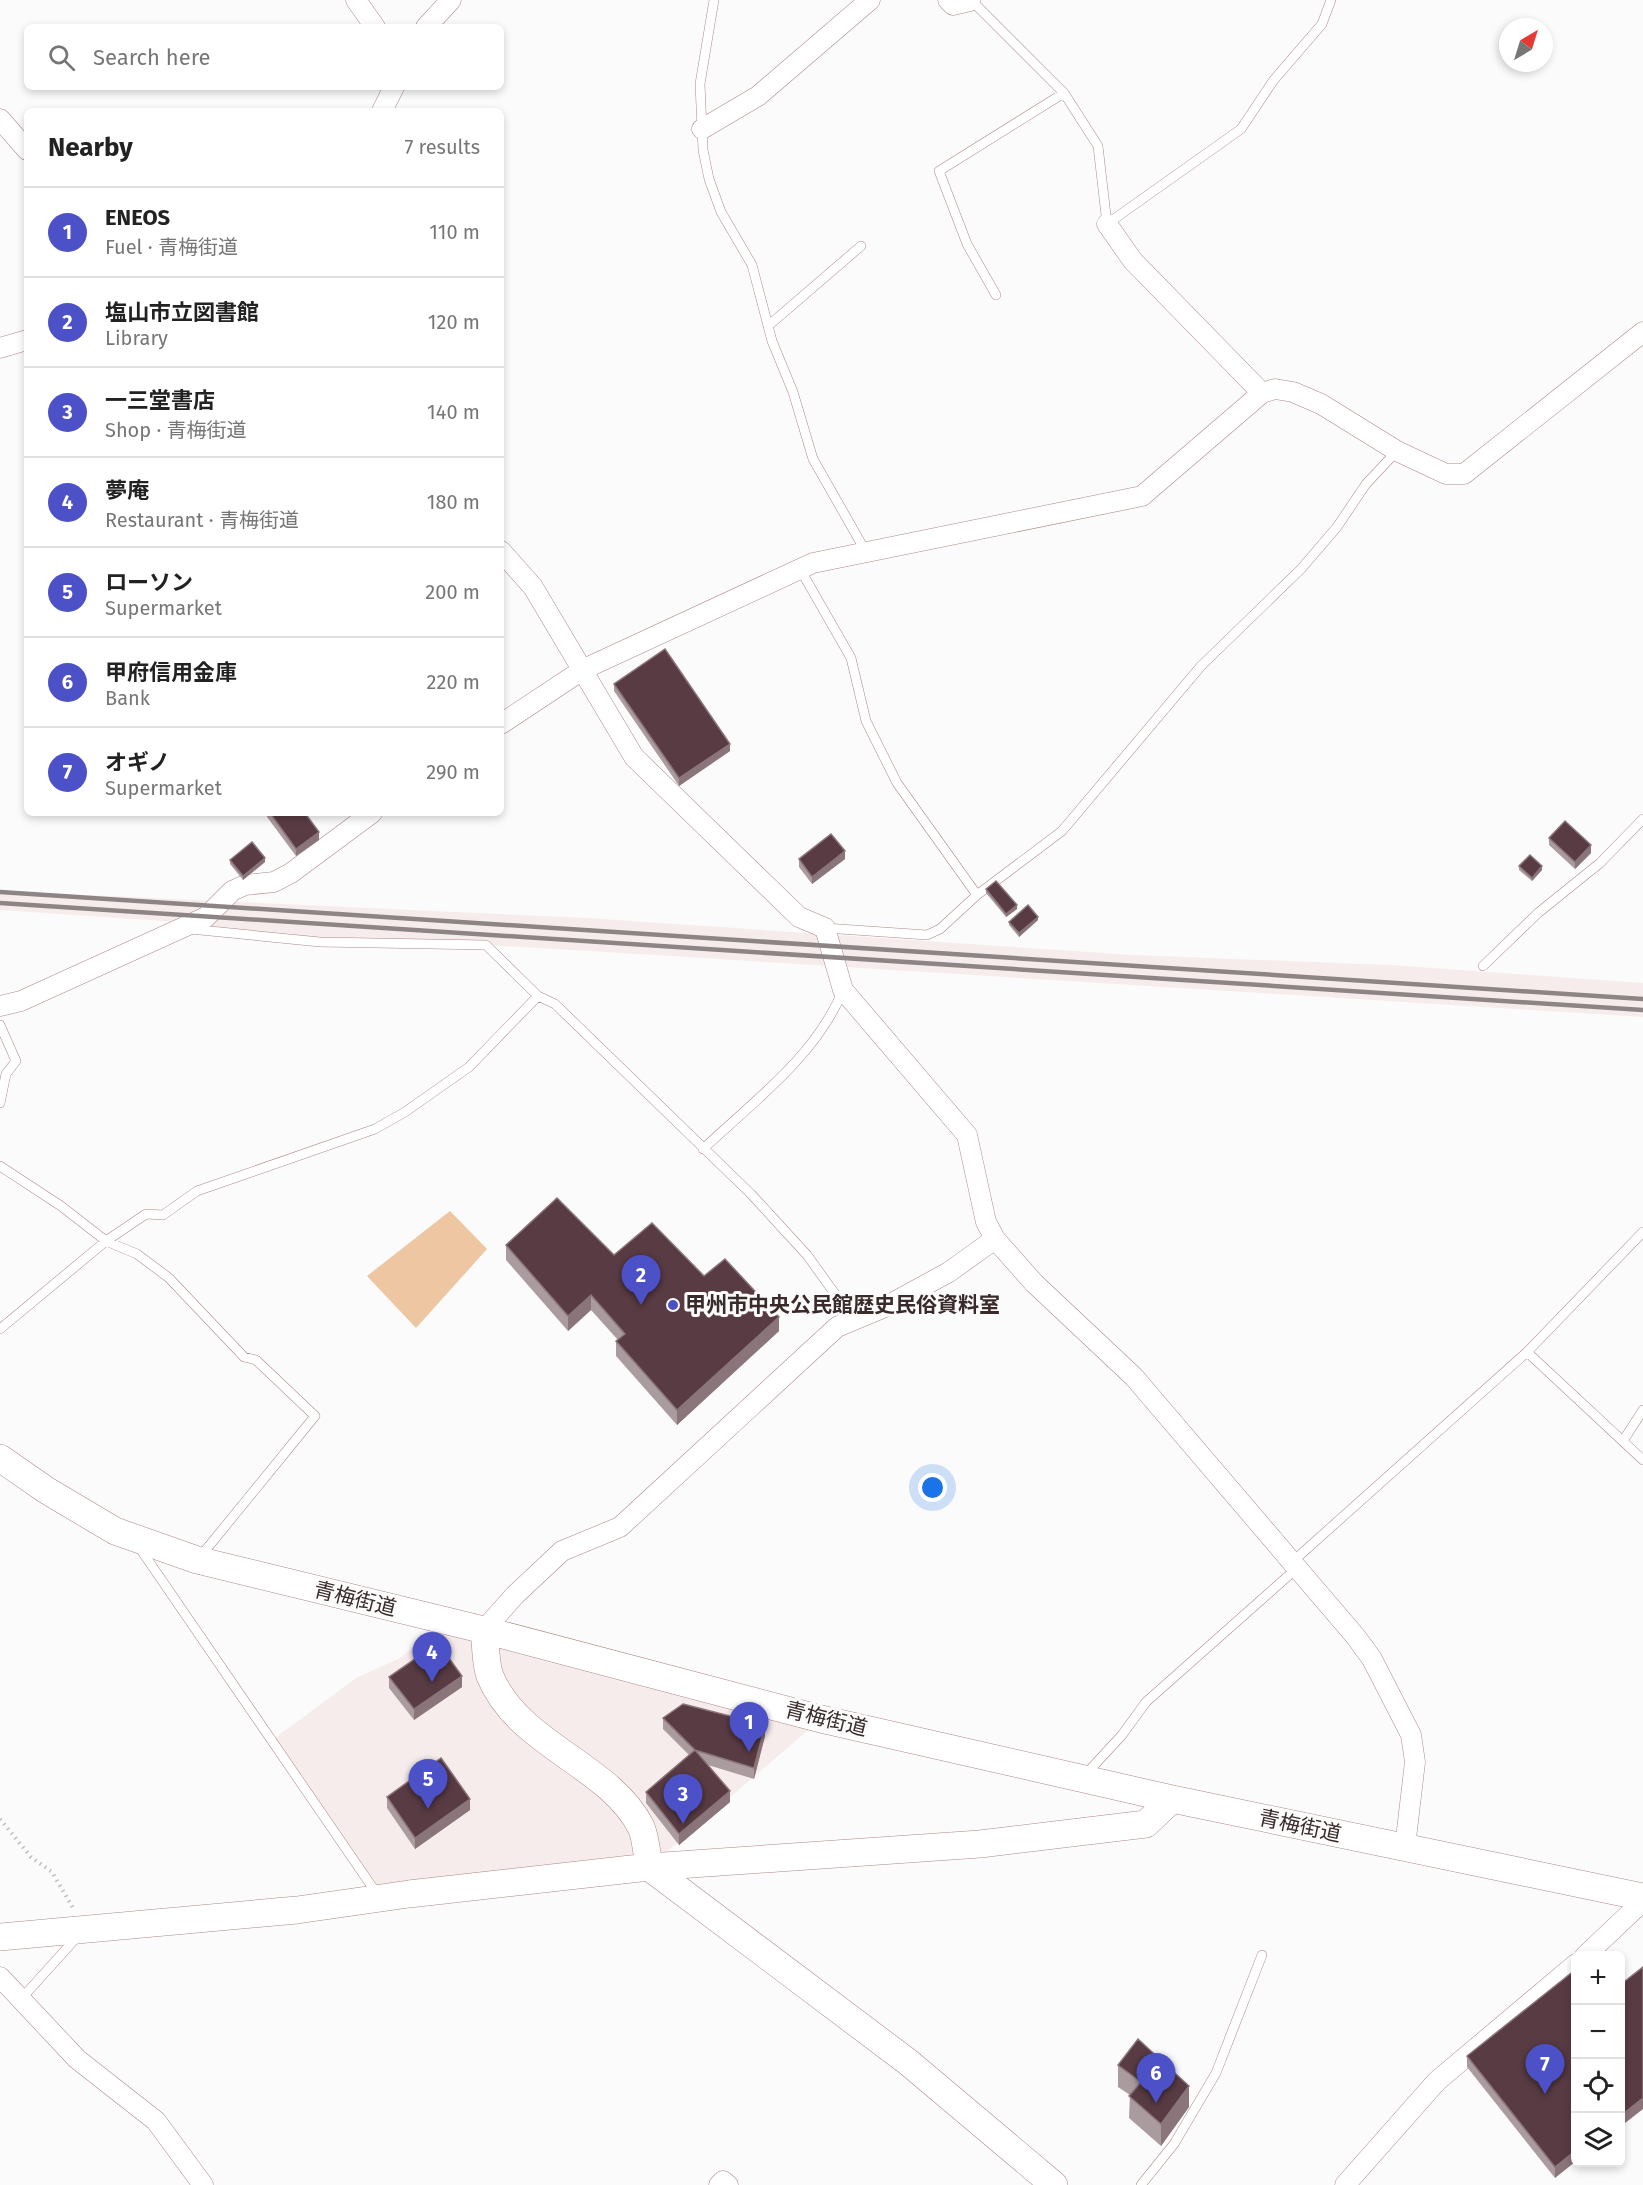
<!DOCTYPE html>
<meta charset="utf-8">
<style>
:root{--surface:#fff;--page:#f2f2f2;--text:#222;--muted:#767676;--line:#e0e0e0;--accent:#4c51c7}
body{margin:0;font-family:"Fira Sans","Noto Sans JP",sans-serif;background:var(--page);color:var(--text)}
.controls{position:absolute;right:18px;bottom:18px;display:grid;overflow:hidden;border-radius:9px;box-shadow:0 3px 9px #0003}
.controls button{width:54px;height:54px;display:grid;place-items:center;padding:0;border:0;border-bottom:2px solid var(--line);background:var(--surface);color:var(--text);font:30px sans-serif}
.compass{position:absolute;left:1499px;top:18px;width:54px;height:54px;border-radius:50%;background:var(--surface);box-shadow:0 3px 9px #0003;rotate:38deg}
.you{position:absolute;left:933px;top:1488px;width:21px;height:21px;margin:-15px;border:4px solid #fff;border-radius:50%;background:#1a73e8;box-shadow:0 0 0 9px #1a73e833}
.badge{display:grid;place-items:center;width:39px;height:39px;border-radius:50%;background:var(--accent);color:#fff;font-size:20px;font-weight:700}
.pin{position:absolute;translate:-50% -50px;filter:drop-shadow(0 2px 3px #0008)}
.pin::after{content:'';position:absolute;top:32px;width:21px;height:18px;background:inherit;clip-path:polygon(0 0,100% 0,50% 100%)}
.list{margin:0;padding:0;list-style:none}
h2{display:flex;justify-content:space-between;align-items:center;height:78px;margin:0;padding:0 24px;font-size:26px}
h2 small{font-size:20px;font-weight:400;color:var(--muted)}
.list li{display:grid;grid-template-columns:39px 1fr auto;gap:18px;align-items:center;box-sizing:border-box;height:90px;padding:0 24px;border-top:2px solid var(--line)}
.list b{display:block;font-size:22px;white-space:nowrap}
.list p{margin:0;font-size:20px;white-space:nowrap;color:var(--muted)}
.list em{font-size:20px;font-style:normal;color:var(--muted)}
.icon{flex:none;width:33px;height:33px;fill:none;stroke:currentColor;stroke-width:2;stroke-linecap:round;stroke-linejoin:round}
.map{position:relative;flex:none;width:1643px;height:2185px;overflow:hidden}
.search{position:absolute;background:var(--surface);box-shadow:0 3px 9px #0003;left:24px;top:24px;width:480px;height:66px;display:flex;align-items:center;gap:15px;box-sizing:border-box;padding:0 21px;border-radius:9px;color:var(--muted);font-size:22px}
.panel{position:absolute;background:var(--surface);box-shadow:0 3px 9px #0003;left:24px;top:108px;width:480px;height:708px;border-radius:9px}
.map>svg:first-child{display:block}
.built{fill:#f6eceb}
.green{fill:#eec7a2}
.lines{fill:none;stroke-linecap:round;stroke-linejoin:round}
.lane-casing{stroke:#ac8987;stroke-width:10}
.street-casing{stroke:#ac8987;stroke-width:21}
.secondary-casing{stroke:#ac8987;stroke-width:28}
.path{stroke:#c0bcbc;stroke-width:4;stroke-dasharray:1.5 4.5;stroke-linecap:butt}
.lane{stroke:#fff;stroke-width:9}
.street{stroke:#fff;stroke-width:20}
.secondary{stroke:#fff;stroke-width:27}
.rail{stroke:#8d8585;stroke-width:4.5}
.wall{fill:#aa9b9f}
.shaded-wall{fill:#8a757a}
.building{fill:#593b43;stroke:#8a757a;stroke-width:1.5}
.poi-dot{fill:#4c51c7;stroke:#fbfbfb;stroke-width:2}
.labels{text-anchor:middle;stroke-width:6;stroke-linejoin:round;paint-order:stroke}
.poi-label{font-size:21px;font-weight:bold;fill:#3a2b2b;stroke:#fbfbfb;text-anchor:start}
.street-label{font-size:21px;fill:#3a2b2b;stroke:#fbfbfb}
</style>
<div class="map">
<svg width="1643" height="2185" viewBox="0 0 1643 2185">
<rect width="100%" height="100%" fill="#fbfbfb"/>
<!-- built -->
<path class="built" d="M0,891L586,918L1132,955L1389,965L1643,983V1017L623,953L486,945L320,942L164,921L0,910Z
M440,1620L821,1719L649,1867L378,1887L275,1738L356,1678L400,1658L427,1636Z"/>
<!-- green -->
<path class="green" d="M450,1211L487,1249L416,1328L367,1276Z"/>
<g class="lines">
<defs>
<path id="lane" d="M714,0L700,84L703,150L709,179L721,212L752,265L772,341L793,392L813,459L866,552
M971,0L1064,93L1098,146L1107,224L1241,129L1273,81L1322,24L1331,0
M996,295L967,244L939,171L1064,93
M768,326L861,246
M800,569L851,658L866,721L897,783L977,895
M825,928L927,935L940,929L977,895L1062,831L1201,666L1301,569L1337,527L1366,484L1397,451
M1483,966L1538,913L1600,863L1643,819
M538,996L555,1004L751,1194L807,1255L853,1319
M0,1025L16,1061L6,1074L0,1103
M703,1149C753,1102 817,1055 843,990
M0,1166L61,1206L106,1241L137,1254L169,1278L244,1357L256,1360L315,1416L200,1557
M0,1329L106,1241L146,1214L163,1215L197,1191L375,1129L405,1112L469,1067L538,996L486,945L320,942L190,929
M1527,1352L1643,1460
M1623,1441L1643,1410
M139,1547L377,1894
M1291,1563L1527,1352L1643,1232
M1086,1774L1122,1735L1146,1702L1296,1569
M21,1999L78,1936
M1141,2185L1174,2144L1216,2073L1262,1955"/>
<path id="street" d="M356,0L375,27
M948,0L953,5L970,1
M426,27L451,0
M382,111L394,87
M0,119L27,150
M702,129L758,96L870,0
M1107,224L1133,261L1262,393
M0,348L27,340
M501,551L533,587L634,757L799,917L825,928L843,990L967,1135L986,1222L995,1239L1034,1283L1134,1377L1356,1637L1372,1659L1411,1735L1415,1762L1405,1847
M501,724L584,669L813,563L1142,496L1262,393L1275,389L1293,392L1321,404L1397,451L1446,474H1464L1643,332
M0,1006L21,1001L206,917L232,891L245,885L274,882L291,873L372,813
M484,1630L515,1595L562,1551L620,1527L837,1327L885,1307L949,1272L995,1239
M1585,1956L1643,1901
M0,1977L77,2059L156,2121L203,2185
M719,2185L723,2181L728,2185
M1345,2185L1437,2081L1576,1964"/>
<path id="secondary" d="M0,1458L46,1490L115,1531L197,1560L484,1630L821,1719L1172,1799L1643,1897
M484,1630C486,1644 485,1663 490,1676C518,1745 610,1765 641,1827C646,1838 647,1855 649,1867L908,2062L1054,2185
M0,1937L297,1910L409,1894L649,1867L980,1844L1146,1824L1172,1799"/>
</defs>
<!-- lane casing -->
<use href="#lane" class="lane-casing"/>
<!-- street casing -->
<use href="#street" class="street-casing"/>
<!-- secondary casing -->
<use href="#secondary" class="secondary-casing"/>
<!-- path -->
<path class="path" d="M0,1819L31,1857L52,1872L73,1908"/>
<!-- lane -->
<use href="#lane" class="lane"/>
<!-- street -->
<use href="#street" class="street"/>
<!-- secondary -->
<use href="#secondary" class="secondary"/>
<!-- rail -->
<path class="rail" d="M0,892L1643,999
M0,903L1643,1010"/>
</g>
<!-- wall -->
<path class="wall" d="M614,684L730,751L679,786L614,691Z
M267,813H305L319,840L296,856L267,817Z
M1549,838L1591,853L1575,869L1549,845Z
M799,859H845L812,884L799,867Z
M230,860L265,862L243,880L230,864Z
M1519,866L1542,870L1532,881L1519,870Z
M986,889L1017,909L1006,917L986,893Z
M1038,920L1019,937L1009,925V922Z
M506,1245L614,1255L704,1276L779,1331L677,1425L616,1356V1341L618,1340L591,1310L568,1331L506,1260Z
M389,1677L462,1687L414,1720L389,1688Z
M663,1718L765,1736L754,1779L708,1765L730,1802L679,1845L646,1803V1792L689,1755L663,1729Z
M387,1797L470,1810L415,1849L387,1808Z
M1575,1970L1555,2178L1467,2067V2056Z
M1118,2065L1189,2107L1161,2146L1129,2118L1130,2095L1118,2087Z"/>
<!-- shaded-wall -->
<path class="shaded-wall" d="M730,744V751L679,786V778Z
M319,832V840L296,856V849Z
M1591,845V853L1575,869V862Z
M845,851V859L812,884V877Z
M265,858V862L243,880V876Z
M1542,866V870L1532,881V878Z
M1017,905V909L1006,917V914Z
M1038,917V920L1019,937V933Z
M591,1295V1310L568,1331V1316Z
M779,1317V1331L677,1425V1410Z
M462,1676V1687L414,1720V1709Z
M765,1725V1736L754,1779V1768Z
M730,1791V1802L679,1845V1834Z
M470,1799V1810L415,1849V1838Z
M1189,2086V2107L1161,2146V2124Z
M1643,2098V2109L1620,2127V2116Z
M1575,2151V2162L1555,2178V2167Z"/>
<!-- building -->
<path class="building" d="M665,649L730,744L679,778L614,684Z
M270,813H305L319,832L296,849Z
M1565,821L1591,845L1575,862L1549,838Z
M831,834L845,851L812,877L799,859Z
M252,842L265,858L243,876L230,860Z
M1530,855L1542,866L1532,878L1519,866Z
M996,881L1017,905L1006,914L986,889Z
M1028,905L1038,917L1019,933L1009,922Z
M557,1198L614,1255L652,1223L704,1276L725,1259L779,1317L677,1410L616,1341L625,1334L591,1295L568,1316L506,1245Z
M438,1643L462,1676L414,1709L389,1677Z
M683,1704L765,1725L754,1768L695,1750L663,1718Z
M695,1750L730,1791L679,1834L646,1792Z
M441,1758L470,1799L415,1838L387,1797Z
M1643,1967V2098L1620,2116V1985Z
M1575,1970V2151L1555,2167L1467,2056Z
M1138,2039L1189,2086L1161,2124L1129,2096L1141,2082L1118,2065Z"/>
<!-- markers -->
<circle class="poi-dot" cx="673" cy="1305" r="6"/>
<g class="labels">
<!-- poi labels -->
<g class="poi-label">
<text x="685" y="1312">甲州市中央公民館歴史民俗資料室</text>
</g>
<!-- street labels -->
<g class="street-label">
<text transform="translate(355 1599) rotate(14)" y="7">青梅街道</text>
<text transform="translate(826 1719) rotate(14)" y="7">青梅街道</text>
<text transform="translate(1300 1826) rotate(12)" y="7">青梅街道</text>
</g>
</g>
</svg>
<div class="controls">
<button>+</button>
<button>−</button>
<button><svg class="icon" aria-label="locate" viewBox="0 0 24 24"><circle cx="12" cy="12" r="6"/><path d="M12 2v4M12 18v4M2 12h4M18 12h4"/></svg></button>
<button><svg class="icon" aria-label="layers" viewBox="0 0 24 24"><path d="M12 4l9 5-9 5-9-5zM3 14l9 5 9-5"/></svg></button>
</div>
<svg class="compass" viewBox="-18 -18 36 36"><path d="M0-13l5 13h-10z" fill="#e53935"/><path d="M0 13l5-13h-10z" fill="#767676"/></svg>
<div class="you"></div>
<div class="pin badge" style="left:749px;top:1752px">1</div>
<div class="pin badge" style="left:641px;top:1305px">2</div>
<div class="pin badge" style="left:683px;top:1824px">3</div>
<div class="pin badge" style="left:432px;top:1682px">4</div>
<div class="pin badge" style="left:428px;top:1809px">5</div>
<div class="pin badge" style="left:1156px;top:2103px">6</div>
<div class="pin badge" style="left:1545px;top:2094px">7</div>
<div class="search"><svg class="icon" aria-label="search" viewBox="0 0 24 24"><circle cx="10" cy="10" r="6"/><path d="M15 15l6 6"/></svg>Search here</div>
<section class="panel">
<h2>Nearby<small>7 results</small></h2>
<ul class="list">
<li><span class="badge">1</span><div><b>ENEOS</b><p>Fuel · 青梅街道</p></div><em>110 m</em></li>
<li><span class="badge">2</span><div><b>塩山市立図書館</b><p>Library</p></div><em>120 m</em></li>
<li><span class="badge">3</span><div><b>一三堂書店</b><p>Shop · 青梅街道</p></div><em>140 m</em></li>
<li><span class="badge">4</span><div><b>夢庵</b><p>Restaurant · 青梅街道</p></div><em>180 m</em></li>
<li><span class="badge">5</span><div><b>ローソン</b><p>Supermarket</p></div><em>200 m</em></li>
<li><span class="badge">6</span><div><b>甲府信用金庫</b><p>Bank</p></div><em>220 m</em></li>
<li><span class="badge">7</span><div><b>オギノ</b><p>Supermarket</p></div><em>290 m</em></li>
</ul>
</section>
</div>
